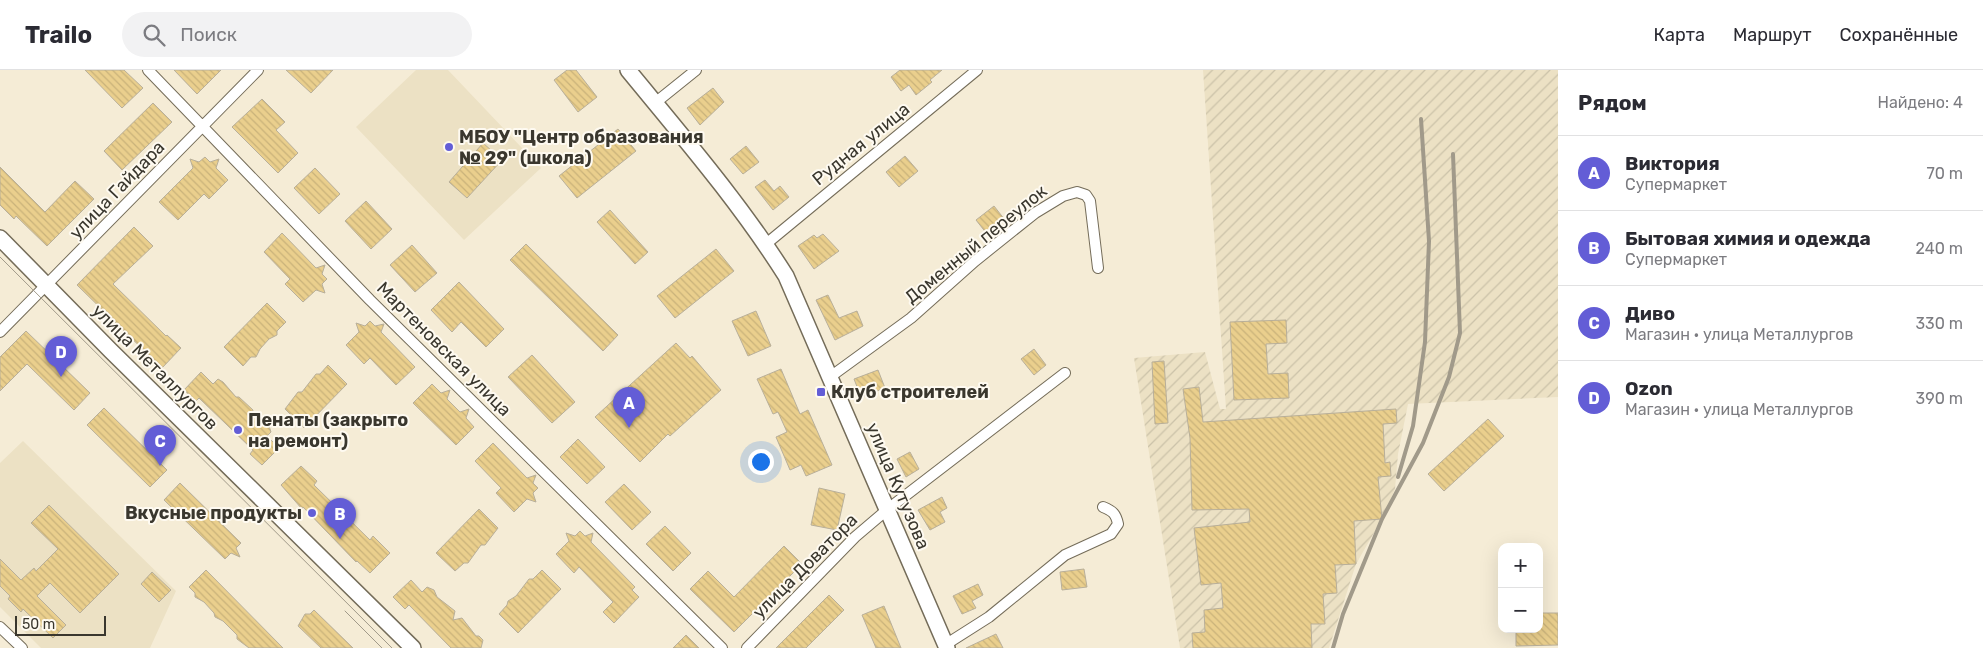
<!DOCTYPE html>
<html lang="ru">
<meta charset="utf-8">
<style>
:root{--surface:#fff;--page:#f2f2f3;--text:#2b2b33;--muted:#7c7c81;--line:#e1e1e2;--accent:#635dd6}
body{margin:0;font-family:Rubik,sans-serif;background:var(--page);color:var(--text)}
.controls{position:absolute;right:15px;bottom:15px;display:grid;overflow:hidden;border-radius:10px;box-shadow:0 5px 20px #0002}
.controls button{width:45px;height:45px;display:grid;place-items:center;padding:0;border:0;border-bottom:1px solid var(--line);background:var(--surface);color:var(--text);font:25px sans-serif}
.scale{position:absolute;left:15px;bottom:12px;width:91px;box-sizing:border-box;padding-left:5px;border:2px solid #3a372e;border-top:0;font-size:14px;line-height:18px;white-space:nowrap;color:#3a372e;-webkit-text-stroke:4px #fefaf1;paint-order:stroke}
.you{position:absolute;left:760px;top:391px;width:18px;height:18px;margin:-12px;border:4px solid #fff;border-radius:50%;background:#1a73e8;box-shadow:0 0 0 8px #1a73e833}
.badge{display:grid;place-items:center;width:32px;height:32px;border-radius:50%;background:var(--accent);color:#fff;font-size:16px;font-weight:700}
.pin{position:absolute;translate:-50% -41px;filter:drop-shadow(0 1px 2px #0008)}
.pin::after{content:'';position:absolute;top:26px;width:18px;height:15px;background:inherit;clip-path:polygon(0 0,100% 0,50% 100%)}
.list{margin:0;padding:0;list-style:none}
h2{display:flex;justify-content:space-between;align-items:center;height:65px;margin:0;padding:0 20px;font-size:21px}
h2 small{font-size:16px;font-weight:400;color:var(--muted)}
.list li{display:grid;grid-template-columns:32px 1fr auto;gap:15px;align-items:center;box-sizing:border-box;height:75px;padding:0 20px;border-top:1px solid var(--line)}
.list b{display:block;font-size:19px;white-space:nowrap}
.list p{margin:0;font-size:16px;white-space:nowrap;color:var(--muted)}
.list em{font-size:16px;font-style:normal;color:var(--muted)}
.icon{flex:none;width:28px;height:28px;fill:none;stroke:currentColor;stroke-width:2;stroke-linecap:round;stroke-linejoin:round}
.map{position:relative;flex:none;width:1558px;height:578px;overflow:hidden}
header{display:flex;align-items:center;gap:30px;box-sizing:border-box;height:70px;padding:0 25px;background:var(--surface);border-bottom:1px solid var(--line)}
header strong{font-size:24px}
nav{display:flex;gap:28px;margin-inline-start:auto;font-size:18px}
.search{width:350px;height:45px;background:var(--page);display:flex;align-items:center;gap:12px;box-sizing:border-box;padding:0 18px;border-radius:28px;color:var(--muted);font-size:19px}
main{display:flex}
aside{flex:1;background:var(--surface)}
.map>svg:first-child{display:block}
.built{fill:#ece1c4}
.industrial{fill:url(#industrial-furrows)}
.building{fill:url(#building-back-hatch);stroke:#b8af9a}
.lines{fill:none;stroke-linecap:round;stroke-linejoin:round}
.street-casing{stroke:#746c59;stroke-width:12}
.secondary-casing{stroke:#746c59;stroke-width:18}
.street{stroke:#fff;stroke-width:10}
.secondary{stroke:#fff;stroke-width:15}
.tram{stroke:#a19a8a;stroke-width:1}
.rail{stroke:#a19a8a;stroke-width:4}
.poi-dot{fill:#635dd6;stroke:#fefaf1;stroke-width:2}
.labels{text-anchor:middle;stroke-width:4;stroke-linejoin:round;paint-order:stroke}
.poi-label{font-size:18px;font-weight:bold;fill:#3a372e;stroke:#fefaf1;text-anchor:start}
.street-label{font-size:18px;fill:#3a372e;stroke:#fefaf1}
</style>
<header>
<strong>Trailo</strong>
<div class="search"><svg class="icon" aria-label="search" viewBox="0 0 24 24"><circle cx="10" cy="10" r="6"/><path d="M15 15l6 6"/></svg>Поиск</div>
<nav><a>Карта</a><a>Маршрут</a><a>Сохранённые</a></nav>
</header>
<main>
<div class="map">
<svg width="1558" height="578" viewBox="0 0 1558 578">
<defs>
<pattern id="industrial-furrows" width="10" height="10" patternUnits="userSpaceOnUse" patternTransform="scale(1.25)"><rect width="10" height="10" fill="#ece1c4"/><path d="M-1 1l2-2M0 10L10 0M9 11l2-2" fill="none" stroke="#cbc2a9"/></pattern>
<pattern id="building-back-hatch" width="6" height="6" patternUnits="userSpaceOnUse" patternTransform="scale(1.25)"><rect width="6" height="6" fill="#eacf8d"/><path d="M-1 5l2 2M0 0l6 6M5-1l2 2" fill="none" stroke="#c9b27a"/></pattern>
</defs>
<rect width="100%" height="100%" fill="#f5ecd6"/>
<!-- built -->
<path class="built" d="M416,0H448L541,98L464,170L356,57Z
M23,371L176,521L150,578H41L0,537V393Z"/>
<!-- industrial -->
<path class="industrial" d="M1203,0H1558V327L1408,334L1398,384L1395,419L1382,449L1356,494L1329,578H1180L1134,288L1205,282L1220,339H1226Z"/>
<!-- building -->
<path class="building" d="M85,0H124L143,18L122,38Z
M174,0H221L197,24Z
M286,0H333L311,23Z
M567,0H576L597,27L578,42L554,10Z
M900,0H942L930,10L932,12L916,25L909,15L901,21L891,7Z
M713,18L724,32L700,55L687,38Z
M262,29L285,52L276,60L298,83L278,103L232,57Z
M153,33L172,52L122,100L104,81Z
M618,59L636,81L577,128L559,106Z
M483,73L502,90L467,128L449,112Z
M746,76L759,92L743,104L730,89Z
M905,86L918,101L899,117L886,102Z
M205,87L210,92L219,89L216,98L228,110L209,129L204,124L178,150L159,132L193,98L190,89L199,92Z
M0,97L45,142L75,111L94,129L47,176L16,146L14,149L0,135Z
M315,98L340,124L319,144L294,118Z
M765,110L774,121L780,116L789,127L773,140L755,117Z
M366,131L392,159L371,179L345,151Z
M994,136L1005,150L987,164L976,150Z
M610,140L648,182L635,194L597,152Z
M134,157L153,176L113,214L166,266L167,265L181,278L162,298L77,215Z
M282,163L316,198L325,195L322,204L327,209L322,214L325,223L316,220L303,232L285,214L290,209L264,182Z
M823,164L839,181L814,199L798,176L814,165L817,168Z
M526,174L618,265L603,281L510,190Z
M412,175L437,203L415,222L390,195Z
M716,179L734,201L675,248L657,226Z
M459,212L504,259L486,277L461,252L452,262L431,240Z
M828,225L839,248L857,241L863,256L835,270L816,230Z
M267,233L286,252L277,261V265L269,269L260,279L256,287H251L243,296L224,277Z
M756,241L771,276L748,286L732,251Z
M1286,250L1287,273L1266,274L1268,304L1288,303L1289,328L1234,330L1230,252Z
M370,251L375,256L384,254L381,262L415,297L396,315L370,288L364,294L346,275L359,262L356,253L365,256Z
M26,261L90,323L74,340L27,294L0,321V287Z
M676,273L690,288L692,286L721,320L670,366L668,364L640,392L595,347Z
M1034,279L1046,295L1034,305L1021,289Z
M532,285L575,332L552,353L508,307Z
M1164,291L1168,353L1155,354L1152,292Z
M328,295L347,314L304,358L285,339L298,322H302L316,304H320Z
M781,299L800,344L808,340L832,395L806,406L801,395L790,400L776,367L787,362L778,342L773,344L757,309Z
M878,300L885,318L861,327L854,309Z
M201,302L213,314L218,309L223,312L236,327H239L253,340L252,344L269,356L271,362L267,366L279,378L262,395L250,384L253,380L199,328L196,331L184,320Z
M432,314L441,323L450,320L447,329L460,342L469,339L466,348L474,357L456,375L413,333Z
M1199,317L1203,352L1396,339L1397,353L1383,354L1385,393L1390,392L1391,406L1378,407L1382,449L1354,451L1356,494L1335,495L1337,523L1323,524L1325,554H1311L1312,578H1193L1192,563L1205,562L1204,540L1223,538L1221,513L1201,515L1194,458L1250,452L1249,439L1192,440L1190,368L1183,319Z
M104,338L167,400L150,417L87,355Z
M1488,349L1504,366L1444,421L1428,404Z
M578,369L605,397L587,414L560,387Z
M493,373L527,408L536,405L533,413L538,418L533,423L536,432L527,429L514,442L496,423L501,418L475,391Z
M910,382L919,399L906,407L897,389Z
M301,396L317,411L314,415L370,470L373,466L390,483L370,503L357,491L356,492L303,437L302,439L281,415Z
M180,413L241,473L236,478L240,487L231,483L225,489L164,430Z
M624,414L651,442L632,460L605,432Z
M819,418L845,424L837,460L811,455Z
M942,427L947,438L940,442L945,452L930,460L918,440Z
M49,435L119,504L80,543L50,513L37,526L66,555L53,568L23,539L21,542L8,529L10,526L0,516V489L21,510L34,498L36,501L58,479L31,453Z
M479,439L498,458L485,475H481L468,493H464L455,501L436,483Z
M665,456L691,483L673,501L646,474Z
M580,461L585,466L593,463L591,472L635,517L632,520L639,527L614,553L603,542L613,532L579,497L574,503L556,484L569,471L566,463L575,466Z
M784,476L802,494L734,562L690,519L708,501L734,527Z
M1084,499L1087,517L1062,520L1060,502Z
M206,500L283,578H249L237,569V565L223,551L215,547L214,543L204,532L195,527V523L189,517Z
M542,500L561,519L518,563L499,544L507,535L508,531L516,526L529,509H533Z
M152,502L171,520L159,532L141,514Z
M411,510L422,522L427,517L434,520L437,527L455,541L453,550L462,548L476,566H479L483,570L481,578H451L409,535L405,539L393,527Z
M978,514L983,525L972,531L976,538L962,544L953,526Z
M829,525L844,540L806,578H776Z
M884,536L901,578H876L862,545Z
M314,540L353,578H321L298,556L305,544H310Z
M1539,543H1558V575L1516,576V559H1539Z
M996,564L1003,578H966Z
M686,565L699,578H673Z"/>
<g class="lines">
<defs>
<path id="street" d="M148,0L370,230L722,578
M655,33L696,0
M766,174L977,0
M0,262L258,0
M830,307L911,248L975,191L1035,143L1063,126L1077,122L1086,125L1090,131L1098,198
M0,557L22,578
M945,575L989,547L1065,485L1111,464L1118,454C1116,444 1113,441 1103,437
M747,578L855,467L888,439L1065,303"/>
<path id="secondary" d="M628,0C683,67 740,133 786,206L947,578
M0,168L111,281L413,578"/>
</defs>
<!-- street casing -->
<use href="#street" class="street-casing"/>
<!-- secondary casing -->
<use href="#secondary" class="secondary-casing"/>
<!-- street -->
<use href="#street" class="street"/>
<!-- secondary -->
<use href="#secondary" class="secondary"/>
<!-- tram -->
<path class="tram" d="M0,187L392,578
M345,541L382,578"/>
<!-- rail -->
<path class="rail" d="M1398,407L1413,356L1425,272L1429,171L1421,49
M1333,578L1343,544L1382,449L1423,373L1449,307L1460,263L1453,84"/>
</g>
<!-- markers -->
<g class="poi-dot">
<circle cx="449" cy="77" r="5"/>
<rect x="816" y="317" width="10" height="10" rx="2.5"/>
<circle cx="238" cy="360" r="5"/>
<circle cx="312" cy="443" r="5"/>
</g>
<g class="labels">
<!-- poi labels -->
<g class="poi-label">
<text x="459" y="73">МБОУ "Центр образования<tspan x="459" dy="21">№ 29" (школа)</tspan></text>
<text x="831" y="328">Клуб строителей</text>
<text x="248" y="356">Пенаты (закрыто<tspan x="248" dy="21">на ремонт)</tspan></text>
<text x="302" y="449" text-anchor="end">Вкусные продукты</text>
</g>
<!-- street labels -->
<g class="street-label">
<text transform="translate(861 74) rotate(-39)" y="6">Рудная улица</text>
<text transform="translate(117 120) rotate(-46)" y="6">улица Гайдара</text>
<text transform="translate(976 174) rotate(-39)" y="6">Доменный переулок</text>
<text transform="translate(444 279) rotate(45)" y="6">Мартеновская улица</text>
<text transform="translate(155 297) rotate(45)" y="6">улица Металлургов</text>
<text transform="translate(898 416) rotate(67)" y="6">улица Кутузова</text>
<text transform="translate(805 496) rotate(-45)" y="6">улица Доватора</text>
</g>
</g>
</svg>
<div class="controls">
<button>+</button>
<button>−</button>
</div>
<div class="scale">50 m</div>
<div class="you"></div>
<div class="pin badge" style="left:629px;top:358px">A</div>
<div class="pin badge" style="left:340px;top:469px">B</div>
<div class="pin badge" style="left:160px;top:396px">C</div>
<div class="pin badge" style="left:61px;top:307px">D</div>
</div>
<aside>
<h2>Рядом<small>Найдено: 4</small></h2>
<ul class="list">
<li><span class="badge">A</span><div><b>Виктория</b><p>Супермаркет</p></div><em>70 m</em></li>
<li><span class="badge">B</span><div><b>Бытовая химия и одежда</b><p>Супермаркет</p></div><em>240 m</em></li>
<li><span class="badge">C</span><div><b>Диво</b><p>Магазин · улица Металлургов</p></div><em>330 m</em></li>
<li><span class="badge">D</span><div><b>Ozon</b><p>Магазин · улица Металлургов</p></div><em>390 m</em></li>
</ul>
</aside>
</main>
